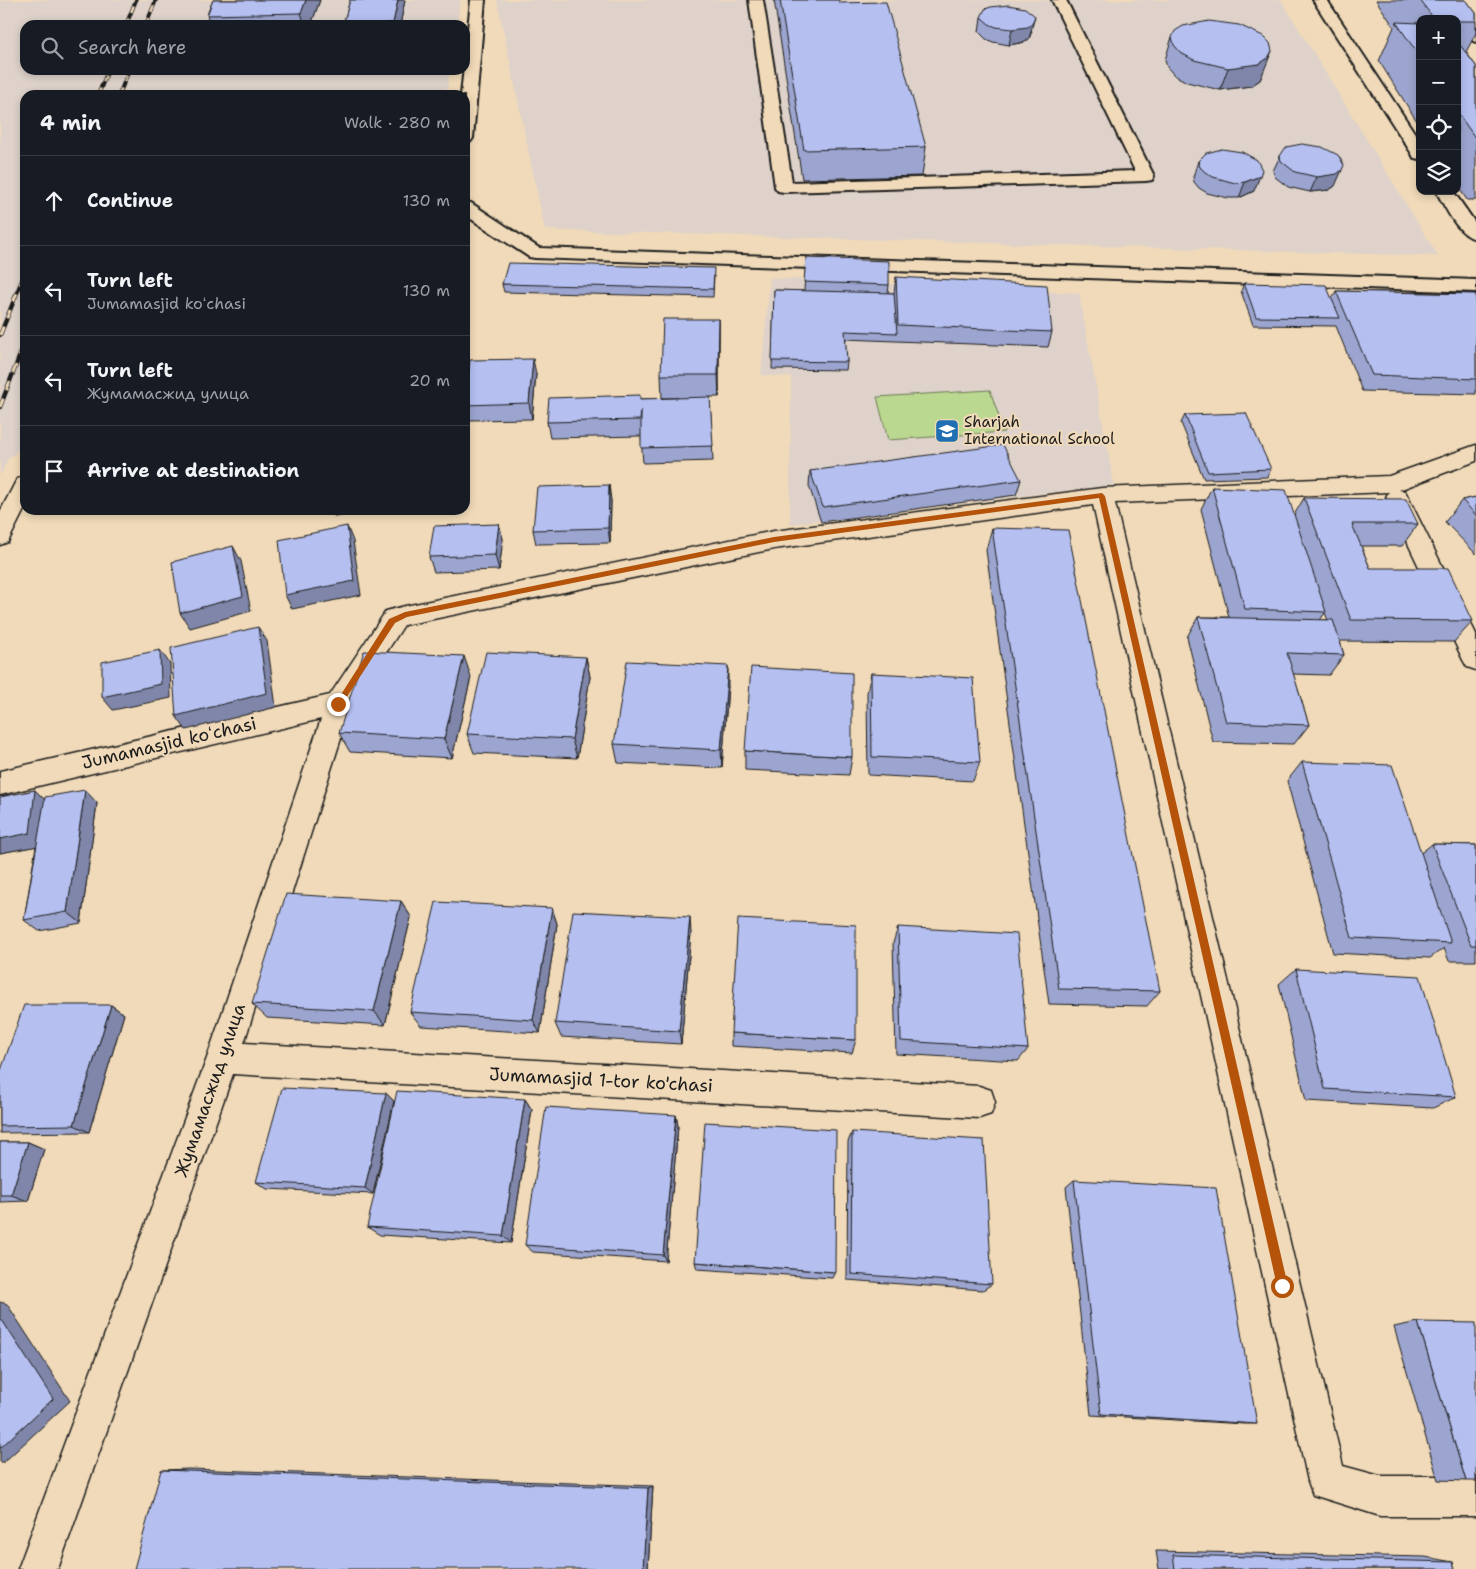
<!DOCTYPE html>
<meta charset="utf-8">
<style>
:root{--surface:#171b24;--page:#242831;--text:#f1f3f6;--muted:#9ea1a6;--line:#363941}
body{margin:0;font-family:"Shantell Sans",sans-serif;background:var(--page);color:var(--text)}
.controls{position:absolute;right:15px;top:15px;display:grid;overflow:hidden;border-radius:10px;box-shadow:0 2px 8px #0003}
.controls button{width:45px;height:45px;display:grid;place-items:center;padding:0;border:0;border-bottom:1px solid var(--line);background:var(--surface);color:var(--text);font:25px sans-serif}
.stop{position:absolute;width:15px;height:15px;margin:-11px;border:4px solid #b45309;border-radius:50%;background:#fff}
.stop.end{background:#b45309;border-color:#fff;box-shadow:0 1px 5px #0008}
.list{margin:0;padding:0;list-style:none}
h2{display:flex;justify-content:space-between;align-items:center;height:65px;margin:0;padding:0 20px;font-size:21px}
h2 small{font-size:16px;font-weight:400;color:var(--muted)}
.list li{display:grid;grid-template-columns:32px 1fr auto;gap:15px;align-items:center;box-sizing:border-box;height:90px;padding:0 20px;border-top:1px solid var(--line)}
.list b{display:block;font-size:19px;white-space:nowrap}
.list p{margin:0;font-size:16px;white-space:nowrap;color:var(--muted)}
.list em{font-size:16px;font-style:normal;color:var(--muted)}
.icon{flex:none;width:28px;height:28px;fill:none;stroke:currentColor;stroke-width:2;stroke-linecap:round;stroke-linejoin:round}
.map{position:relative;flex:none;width:1476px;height:1569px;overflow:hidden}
.search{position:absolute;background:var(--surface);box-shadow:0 2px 8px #0003;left:20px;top:20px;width:450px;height:55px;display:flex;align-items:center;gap:12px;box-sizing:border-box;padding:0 18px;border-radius:15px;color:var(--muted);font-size:19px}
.panel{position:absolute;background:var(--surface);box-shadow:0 2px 8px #0003;left:20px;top:90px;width:450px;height:425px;border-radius:15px}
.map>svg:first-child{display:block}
.built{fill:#ded2ca}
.green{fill:#bbd890;stroke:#6c7a56}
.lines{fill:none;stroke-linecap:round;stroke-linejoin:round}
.service-casing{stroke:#1c1c1c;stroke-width:4}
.minor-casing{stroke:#1c1c1c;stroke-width:3}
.service{fill:#f0dab9;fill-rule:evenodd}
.minor{fill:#f0dab9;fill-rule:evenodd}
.rail-far1-casing{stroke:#1c1c1c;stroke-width:4}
.rail-casing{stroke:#1c1c1c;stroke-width:4.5}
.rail-far1{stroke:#f0dab9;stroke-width:2.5;stroke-dasharray:7;stroke-linecap:butt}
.rail{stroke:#f0dab9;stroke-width:3;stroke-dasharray:9;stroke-linecap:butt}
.wall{fill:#9ca5cf;stroke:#1c1c1c;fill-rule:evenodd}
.shaded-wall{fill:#7f86a9;stroke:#1c1c1c}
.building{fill:#b5c0f1;stroke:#1c1c1c}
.route{fill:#b45309}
.labels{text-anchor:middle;stroke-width:4;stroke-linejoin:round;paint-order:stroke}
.far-poi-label{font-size:15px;fill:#1c1c1c;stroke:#f0dab9;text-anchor:start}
.street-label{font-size:18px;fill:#1c1c1c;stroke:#f0dab9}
</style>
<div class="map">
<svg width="1476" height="1569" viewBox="0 0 1476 1569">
<rect width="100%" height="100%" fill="#f0dab9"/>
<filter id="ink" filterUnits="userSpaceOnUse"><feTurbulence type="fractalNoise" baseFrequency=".02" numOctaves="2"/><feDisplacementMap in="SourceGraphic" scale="10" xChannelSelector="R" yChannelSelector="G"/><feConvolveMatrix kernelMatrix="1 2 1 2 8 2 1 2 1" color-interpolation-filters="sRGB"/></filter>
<g filter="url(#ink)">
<!-- built -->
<path class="built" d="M0,0H460L457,25H25V70H450L446,95H25V444L8,459L0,476Z
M497,0H1281L1438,256L545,230Z
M770,278L1079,293L1114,485L790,524L791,377L761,375Z"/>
<!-- green -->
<path class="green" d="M990,390L1004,432L888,440L877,397Z"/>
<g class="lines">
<defs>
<path id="service" d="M471,0H485L473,138L471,141L465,143V95H461Z
M749,0H763L792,182L1135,171L1052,0H1066L1154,176L1152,180L1146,181L784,192L778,191L775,187Z
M1313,0H1327L1420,141V159L1414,158L1412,154Z
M1439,0H1453L1476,28V42C1468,40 1457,27 1457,19H1453Z
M1436,191H1453L1476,224V239C1457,235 1445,206 1436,191Z
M465,202L471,203L539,248L1476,280V292L535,258L529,257L465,215Z"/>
<path id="minor" d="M1476,445V461L1399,490L1405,491L1408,497L1476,634V670L1467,667L1463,660L1386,497L1389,492L1115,503L1343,1466L1380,1476H1476V1516H1380L1313,1495L1308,1481L1093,505L774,549L404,625L351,707L244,1043L979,1086L991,1090L995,1102L991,1114L979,1118L233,1074L58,1569H18L207,1058L321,719L0,795V771L330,695L386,611L405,606L774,531L1102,488L1389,476Z
M25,477V508L8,542L0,545V512L17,479Z"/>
</defs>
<!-- service casing -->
<use href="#service" class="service-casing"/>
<!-- minor casing -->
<use href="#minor" class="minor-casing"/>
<!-- service -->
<use href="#service" class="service"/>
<!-- minor -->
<use href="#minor" class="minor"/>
<defs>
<path id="rail-far1" d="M126,25L136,0
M146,25L156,0
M98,95L108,70
M119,95L129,70"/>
<path id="rail" d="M0,335L25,273
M0,407L25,342"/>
</defs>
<!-- rail-far1 casing -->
<use href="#rail-far1" class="rail-far1-casing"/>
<!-- rail casing -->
<use href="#rail" class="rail-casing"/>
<!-- rail-far1 -->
<use href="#rail-far1" class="rail-far1"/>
<!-- rail -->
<use href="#rail" class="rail"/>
</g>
<!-- wall -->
<path class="wall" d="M213,0H320L311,25H210L207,15Z
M350,0H405L400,25H343Z
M774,0H839V3L926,147L922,176L802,179Z
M1376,0H1466L1476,13V33L1466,52L1476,66V200H1467L1457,185V19H1420V126L1379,61L1394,27Z
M981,17L1032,31L1029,39L1025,42L1009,45L993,42L986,39L979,32Z
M1172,37L1263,73L1260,80L1251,86L1220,90L1187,82L1174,75L1167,67L1165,60Z
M1222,149L1254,191L1239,198H1228L1207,193L1199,188L1194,182L1193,177L1198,161Z
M1280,156L1335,186L1329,190L1310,192L1288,187L1275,177L1273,171Z
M806,258L889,285L888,293H894L896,277L1052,332L1048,347L845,339L847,362L846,370L772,369L774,290L804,291Z
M714,276L713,297L504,292L502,284Z
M1244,283L1332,298L1336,291L1476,294V394L1362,391L1336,326L1253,325L1241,291Z
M719,319V397H710L713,461L643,463L641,436L550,438L547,422L641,399L679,398H662L661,375Z
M536,374L532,419L468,420L466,411L465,416V391Z
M1185,415L1271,469L1267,477L1204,479L1181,423Z
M810,471L1021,480L1016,495L821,522L809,486Z
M1212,487L1294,515L1304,498L1418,524L1402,546H1361L1370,568L1473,621L1454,642L1340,641L1344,655L1329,675L1293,674L1309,725L1294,744L1213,742L1187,637L1198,617H1229L1201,509ZM1325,613L1328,620H1320Z
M1476,497V554L1445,522L1462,500Z
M611,500L610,543L536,544L533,530Z
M332,510H374L373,514L334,516Z
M499,524L503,539L499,570L434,572L429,557Z
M992,528L1160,991L1147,1006L1049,1004L986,550Z
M586,657L590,677L577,758L474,753L467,734Z
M871,673L980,762L973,781L868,775L867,693Z
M471,677L452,758L350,752L339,733Z
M728,686L722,768L618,763L614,744Z
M745,751L852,757L849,775L745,770Z
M1302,762L1421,853L1432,844L1476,845V961H1449L1444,948L1430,958L1333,953L1287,781Z
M35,790L44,799L97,803L81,923L39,931L24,920L36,846L0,853V797Z
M401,901L411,917L385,1025L267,1018L252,1004Z
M552,908L557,924L540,1033L421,1026L410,1012Z
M898,927L1028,1049L1018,1061L896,1054L893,943Z
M691,933L681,1044L561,1037L555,1023Z
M1296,969L1456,1097L1433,1108L1306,1101L1279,984Z
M111,1005L124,1014L89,1132L0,1133V1073Z
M731,1033L856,1040L852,1053L731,1046Z
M525,1099L532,1110L511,1243L380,1235L367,1227Z
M394,1101L373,1194L267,1189L256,1182Z
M676,1115L678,1126L666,1261L533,1252L525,1245Z
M852,1132L992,1284L983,1290L847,1280L848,1142Z
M0,1142H28L44,1149L28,1201L0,1202Z
M1074,1180L1257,1424H1244L1091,1415L1066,1187Z
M695,1262L835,1272L832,1278L697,1269Z
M1418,1322L1466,1481L1438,1480L1394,1327Z
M189,1469L653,1486L648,1569L161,1470Z
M1156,1551L1425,1557L1453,1562L1455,1569H1159Z"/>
<!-- shaded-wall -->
<path class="shaded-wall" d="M306,0H320L311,25H305L301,13Z
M398,0H405L400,25H394L393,23Z
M1035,16L1029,39L1025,42L1009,45L1012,29Z
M1272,51L1260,80L1251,86L1220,90L1228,68Z
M1342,170L1335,186L1329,190L1310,192L1317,177Z
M1260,176L1254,191L1239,198L1245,182Z
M719,319V397L718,375Z
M533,359L536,374L532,419L529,403Z
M609,485L611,500L610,543L608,528Z
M499,524L503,539L499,570L495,555Z
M347,526L353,541L361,595L292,609L285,595Z
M233,546L241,561L251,611L190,628L180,613Z
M258,627L267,641L276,707L186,730L176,716Z
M160,650L170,664L171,698L113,710L102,697Z
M464,656L471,677L452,758L444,739Z
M586,657L590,677L577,758L572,739Z
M728,666V686L722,768L721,750Z
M35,790L48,803L44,845L0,853V839Z
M85,790L97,803L81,923L67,912Z
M401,901L411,917L385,1025L374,1011Z
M552,908L557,924L540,1033L533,1020Z
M690,917L691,933L681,1044L679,1031Z
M111,1005L124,1014L89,1132L74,1125Z
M386,1093L394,1101L373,1194L365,1188Z
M525,1099L532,1110L511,1243L503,1236Z
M676,1115L678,1126L666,1261L663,1255Z
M28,1142L44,1149L28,1201L11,1195Z
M0,1302L7,1304L70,1401L4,1462H0Z
M653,1486L648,1569H643L648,1488Z"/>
<!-- building -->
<path class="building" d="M213,0H306L301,13L207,15Z
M350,0H398L393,23L343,25Z
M780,0H839V3L886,2L926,147L804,150Z
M1420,0H1466L1476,13V21H1457V19H1434Z
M1008,5L1025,8L1035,16L1032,24L1028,27L1012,29L996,27L989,24L981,17L985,9L991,7Z
M1209,21L1239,25L1263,36L1270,43L1272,51L1268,58L1259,64L1228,68L1194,60L1181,53L1174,45L1172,37L1175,31L1183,26Z
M1396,22L1420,23V57Z
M1457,41L1476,66V139L1457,112Z
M1302,144L1322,147L1338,155L1344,165L1342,170L1337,174L1317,177L1295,172L1281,161L1280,156L1286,147Z
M1222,149L1242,152L1257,160L1262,170L1260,176L1245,182L1235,183L1213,177L1205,172L1200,167L1198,161L1206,153Z
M806,258L889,261V285L804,282Z
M508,263L714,268L713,289L502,284Z
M896,277L1047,285L1052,332L898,325Z
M1244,283L1326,285L1340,318L1256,317Z
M774,290L894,293L897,333L845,331L847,362L772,361Z
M1336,291L1476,294V379L1372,375Z
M663,319H719L718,375H661Z
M533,359L529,403L465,405V398L470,360Z
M640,395V399L710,397L713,446L641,448V410L640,420L547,422L549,398Z
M1246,413L1271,469L1208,472L1185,415Z
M1003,445L1021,480L823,507L810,471Z
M609,485L608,528L533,530L537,487Z
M1212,487L1286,490L1326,612L1245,609Z
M1476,497V515L1462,500Z
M1304,498L1406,499L1418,524H1352L1370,568H1448L1473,621L1351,620Z
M499,524L495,555L429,557L434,526Z
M347,526L354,581L285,595L279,540Z
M992,528L1068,530L1160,991L1059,989Z
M233,546L243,596L180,613L172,562Z
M1198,617L1333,620L1344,655L1287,653L1309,725L1226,722Z
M258,627L267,693L176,716L171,648Z
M160,650L161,684L102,697V662Z
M364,651L464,656L444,739L339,733Z
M486,652L586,657L572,739L467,734Z
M627,661L728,666L721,750L614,744Z
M751,667L852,673V757L745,751Z
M871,673L973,678L980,762L872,757Z
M1302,762L1392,765L1451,943L1352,938Z
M35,790L30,833L0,839V797Z
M85,790L67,912L24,920L45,797Z
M1432,844L1476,845V945H1471Z
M286,894L401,901L374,1011L252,1004Z
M436,902L552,908L533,1020L410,1012Z
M573,911L690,917L679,1031L555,1023Z
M738,919L856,925V1040L731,1033Z
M898,927L1017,934L1028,1049L901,1041Z
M1296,969L1420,976L1456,1097L1325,1089Z
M24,1005H111L74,1125L0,1126V1073Z
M282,1088L386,1093L365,1188L256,1182Z
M397,1091L525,1099L503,1236L367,1227Z
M546,1107L676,1115L663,1255L525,1245Z
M705,1122L836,1130L835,1272L695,1262Z
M852,1132L984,1140L992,1284L851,1274Z
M0,1142H28L11,1195H0Z
M1074,1180L1216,1188L1257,1424L1101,1414Z
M0,1317L53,1399L0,1448Z
M1418,1322L1476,1323V1481H1466Z
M161,1470L648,1488L643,1569H134Z
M1173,1555L1453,1562L1455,1569H1175Z"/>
</g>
<!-- route -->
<path class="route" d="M1102,493L1105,496L1288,1286L1286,1290L1282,1292L1279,1290L1277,1286L1099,498L774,542L407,617L395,623L341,706L338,707L335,704L389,619L405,612L774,537Z"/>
<!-- icons -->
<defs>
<symbol id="school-square" viewBox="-11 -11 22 22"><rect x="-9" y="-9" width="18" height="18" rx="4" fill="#1f6fb2" stroke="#f0dab9"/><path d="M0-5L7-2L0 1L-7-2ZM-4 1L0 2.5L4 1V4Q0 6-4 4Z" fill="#fff"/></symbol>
</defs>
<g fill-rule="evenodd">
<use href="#school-square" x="933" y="417" width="28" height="28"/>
</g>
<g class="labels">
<!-- far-poi labels -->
<g class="far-poi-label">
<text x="964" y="427">Sharjah<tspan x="964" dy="17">International School</tspan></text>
</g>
<!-- street labels -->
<g class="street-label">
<text transform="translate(169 743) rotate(-13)" y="6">Jumamasjid koʻchasi</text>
<text transform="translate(601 1080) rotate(3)" y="6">Jumamasjid 1-tor ko'chasi</text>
<text transform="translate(210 1090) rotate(-71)" y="6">Жумамасжид улица</text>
</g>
</g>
</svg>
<div class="controls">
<button>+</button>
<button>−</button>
<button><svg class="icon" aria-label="locate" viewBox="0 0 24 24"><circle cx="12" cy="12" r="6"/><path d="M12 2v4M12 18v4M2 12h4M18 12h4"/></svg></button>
<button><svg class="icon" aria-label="layers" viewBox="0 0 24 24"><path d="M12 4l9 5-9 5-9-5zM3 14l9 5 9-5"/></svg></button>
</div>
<div class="stop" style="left:1282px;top:1286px"></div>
<div class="stop end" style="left:338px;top:704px"></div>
<div class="search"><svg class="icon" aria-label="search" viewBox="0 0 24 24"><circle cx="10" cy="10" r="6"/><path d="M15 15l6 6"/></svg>Search here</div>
<section class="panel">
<h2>4 min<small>Walk · 280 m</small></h2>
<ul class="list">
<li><svg class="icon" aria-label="ahead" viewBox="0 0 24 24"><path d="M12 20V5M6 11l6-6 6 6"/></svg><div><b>Continue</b></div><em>130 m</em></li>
<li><svg class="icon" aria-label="left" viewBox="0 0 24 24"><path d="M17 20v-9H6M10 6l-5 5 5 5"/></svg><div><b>Turn left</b><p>Jumamasjid koʻchasi</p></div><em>130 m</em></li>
<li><svg class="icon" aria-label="left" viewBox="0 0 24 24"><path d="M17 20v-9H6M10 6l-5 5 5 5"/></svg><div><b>Turn left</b><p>Жумамасжид улица</p></div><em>20 m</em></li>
<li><svg class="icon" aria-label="arrive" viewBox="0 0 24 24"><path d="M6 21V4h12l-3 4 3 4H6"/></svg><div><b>Arrive at destination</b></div></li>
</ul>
</section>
</div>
